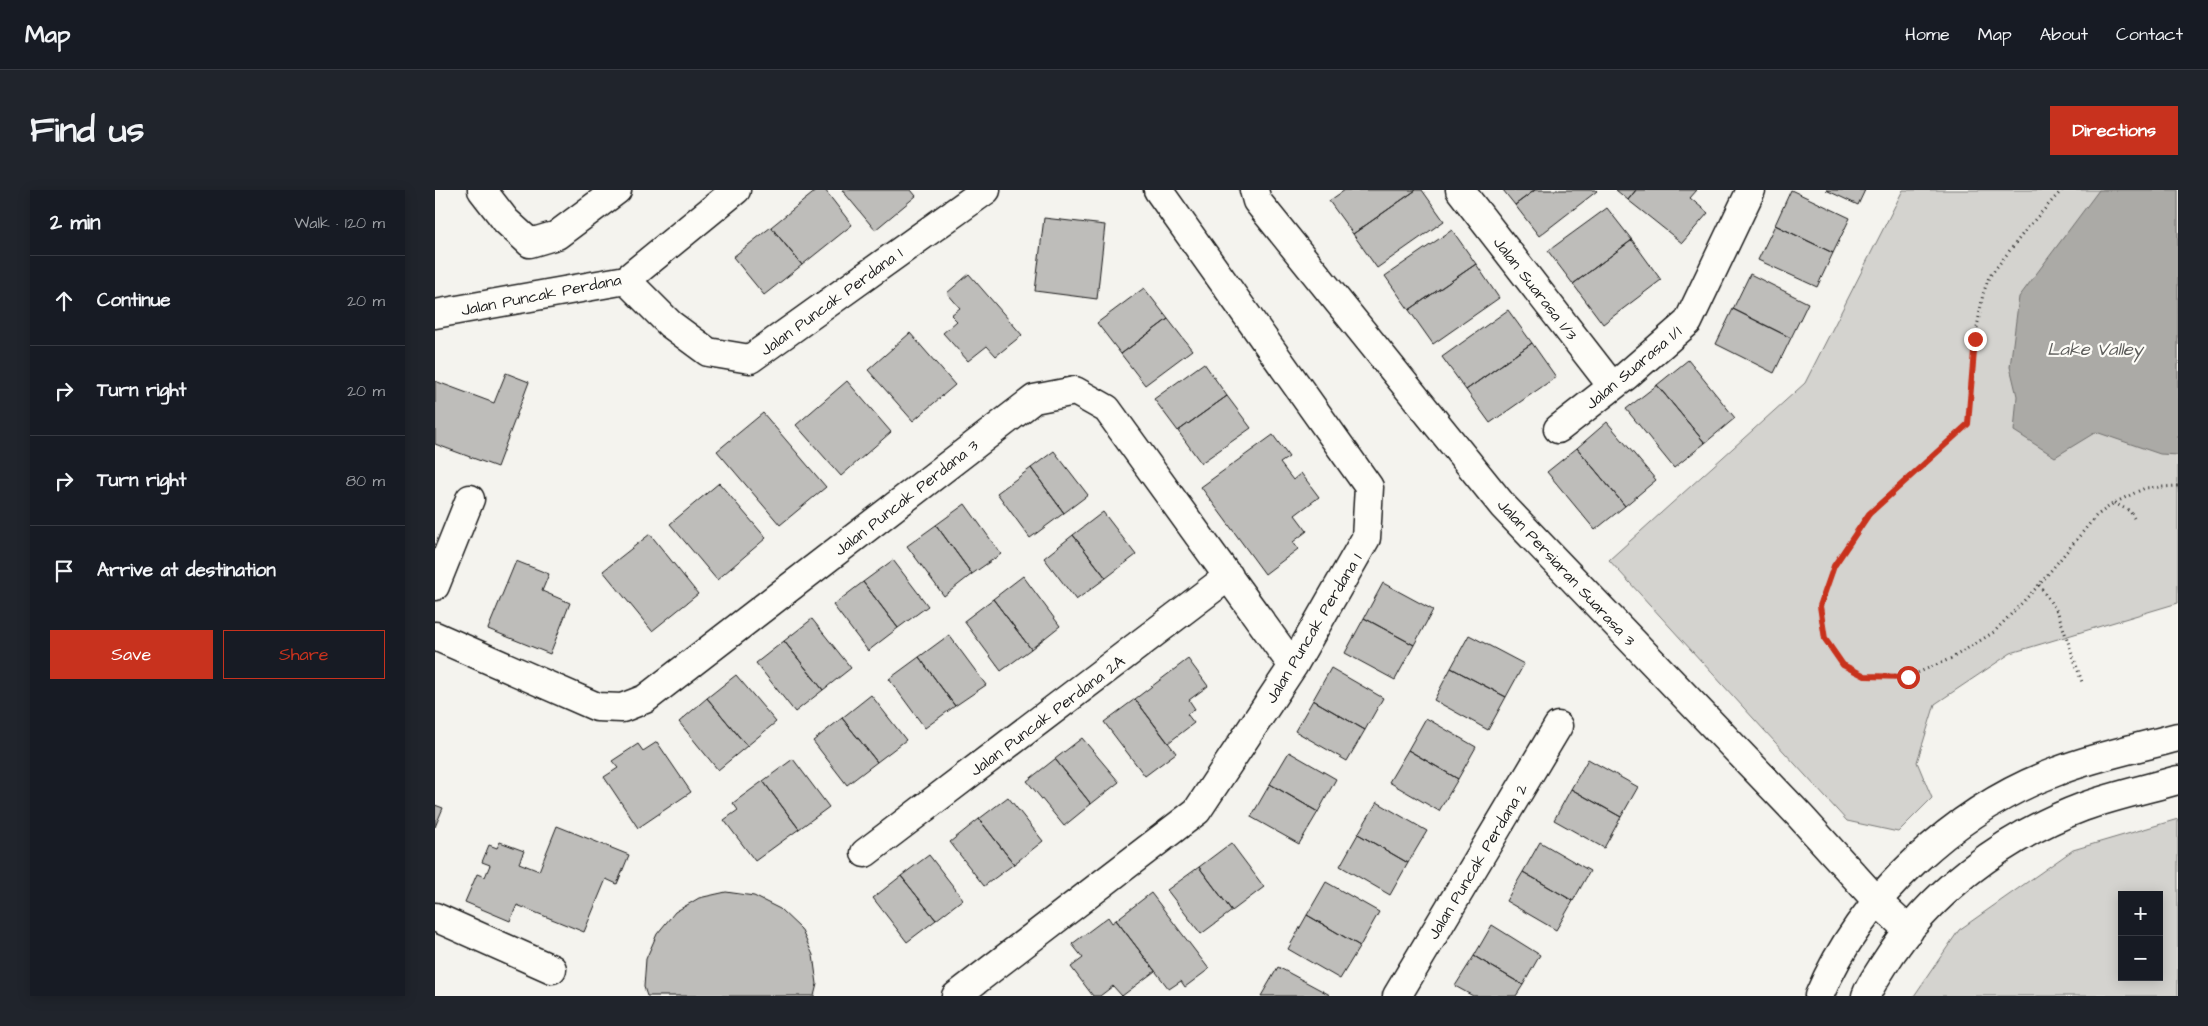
<!DOCTYPE html>
<meta charset="utf-8">
<style>
:root{--surface:#171b24;--page:#20242c;--text:#f1f3f6;--muted:#9ea1a6;--line:#363941;--accent:#c8321e}
body{margin:0;font-family:"Architects Daughter",sans-serif;background:var(--page);color:var(--text)}
.controls{position:absolute;right:15px;bottom:15px;display:grid;overflow:hidden;border-radius:0px;box-shadow:0 2px 12px #0003}
.controls button{width:45px;height:45px;display:grid;place-items:center;padding:0;border:0;border-bottom:1px solid var(--line);background:var(--surface);color:var(--text);font:25px sans-serif}
.stop{position:absolute;width:15px;height:15px;margin:-11px;border:4px solid #c8321e;border-radius:50%;background:#fff}
.stop.end{background:#c8321e;border-color:#fff;box-shadow:0 1px 5px #0008}
.list{margin:0;padding:0;list-style:none}
h2{display:flex;justify-content:space-between;align-items:center;height:65px;margin:0;padding:0 20px;font-size:21px}
h2 small{font-size:16px;font-weight:400;color:var(--muted)}
.list li{display:grid;grid-template-columns:32px 1fr auto;gap:15px;align-items:center;box-sizing:border-box;height:90px;padding:0 20px;border-top:1px solid var(--line)}
.list b{display:block;font-size:19px;white-space:nowrap}
.list em{font-size:16px;font-style:normal;color:var(--muted)}
.actions{display:flex;gap:10px;padding:15px 20px}
.actions a{flex:1;padding:11px 0;border:1px solid var(--accent);border-radius:0px;text-align:center;font-size:18px;color:var(--accent)}
.actions .main{background:var(--accent);color:#fff}
.icon{flex:none;width:28px;height:28px;fill:none;stroke:currentColor;stroke-width:2;stroke-linecap:round;stroke-linejoin:round}
.map{position:relative;flex:none;width:1743px;height:806px;overflow:hidden;border-radius:0px}
header{display:flex;align-items:center;gap:30px;box-sizing:border-box;height:70px;padding:0 25px;background:var(--surface);border-bottom:1px solid var(--line)}
header strong{font-size:24px}
nav{display:flex;gap:28px;margin-inline-start:auto;font-size:18px}
.intro{display:flex;align-items:center;justify-content:space-between;box-sizing:border-box;height:120px;padding:0 30px}
h1{margin:0;font-size:35px}
.button{padding:12px 22px;border-radius:0px;background:var(--accent);color:#fff;font-size:18px;font-weight:700}
main{display:flex;gap:30px;padding:0 30px}
aside{flex:1;background:var(--surface);border-radius:0px;box-shadow:0 2px 12px #0003}
.map>svg:first-child{display:block}
.green{fill:#d4d3cf;stroke:#787876;fill-rule:evenodd}
.water{fill:#abaaa6;stroke:#72716f}
.building{fill:#bebdba;stroke:#1c1c1c}
.lines{fill:none;stroke-linecap:round;stroke-linejoin:round}
.minor-casing{stroke:#1c1c1c;stroke-width:31}
.path{stroke:#1c1c1c;stroke-width:3;stroke-dasharray:1 4;stroke-linecap:butt}
.minor{stroke:#fdfcf7;stroke-width:28}
.route{stroke:#c8321e;stroke-width:6}
.labels{text-anchor:middle;stroke-width:4.5;stroke-linejoin:round;paint-order:stroke}
.street-label{font-size:16px;fill:#1c1c1c;stroke:#fdfcf7}
.water-label{font-size:18px;font-style:italic;fill:#5c5c5a;stroke:#fdfcf7}
</style>
<header>
<strong>Map</strong>
<nav><a>Home</a><a>Map</a><a>About</a><a>Contact</a></nav>
</header>
<div class="intro"><h1>Find us</h1><a class="button">Directions</a></div>
<main>
<aside>
<h2>2 min<small>Walk · 120 m</small></h2>
<ul class="list">
<li><svg class="icon" aria-label="ahead" viewBox="0 0 24 24"><path d="M12 20V5M6 11l6-6 6 6"/></svg><div><b>Continue</b></div><em>20 m</em></li>
<li><svg class="icon" aria-label="right" viewBox="0 0 24 24"><path d="M7 20v-9h11M14 6l5 5-5 5"/></svg><div><b>Turn right</b></div><em>20 m</em></li>
<li><svg class="icon" aria-label="right" viewBox="0 0 24 24"><path d="M7 20v-9h11M14 6l5 5-5 5"/></svg><div><b>Turn right</b></div><em>80 m</em></li>
<li><svg class="icon" aria-label="arrive" viewBox="0 0 24 24"><path d="M6 21V4h12l-3 4 3 4H6"/></svg><div><b>Arrive at destination</b></div></li>
</ul>
<div class="actions"><a class="main">Save</a><a>Share</a></div>
</aside>
<div class="map">
<svg width="1743" height="806" viewBox="0 0 1743 806">
<rect width="100%" height="100%" fill="#f4f3ee"/>
<filter id="ink" filterUnits="userSpaceOnUse"><feTurbulence type="fractalNoise" baseFrequency=".02" numOctaves="2"/><feDisplacementMap in="SourceGraphic" scale="10" xChannelSelector="R" yChannelSelector="G"/><feConvolveMatrix kernelMatrix="1 2 1 2 8 2 1 2 1" color-interpolation-filters="sRGB"/></filter>
<g filter="url(#ink)">
<!-- green -->
<path class="green" d="M1468,0H1743V413L1576,463L1500,514L1482,572L1497,608L1463,642L1412,631L1174,370L1370,193Z
M1743,629V806H1479L1524,740L1638,660ZM1687,705H1724V787H1687Z"/>
<!-- water -->
<path class="water" d="M1664,0H1743V265L1725,264L1661,242L1620,267L1579,241L1582,206L1575,177L1584,107Z"/>
<!-- building -->
<path class="building" d="M382,0H390L417,35L367,75L336,37Z
M407,0H476L481,6L440,40Z
M910,0H981L918,44L894,11Z
M981,0H987L1009,31L942,78L918,44Z
M1068,0H1100L1080,15Z
M1100,0H1161L1162,1L1104,46L1080,15Z
M1181,0H1201L1193,10Z
M1201,0H1262L1255,8L1273,23L1247,53L1193,10Z
M1356,0L1415,28L1398,63L1340,35Z
M1391,0H1430L1423,15Z
M1172,18L1197,50L1138,94L1113,61Z
M609,28L670,35L662,109L600,101Z
M1340,35L1398,63L1382,97L1323,70Z
M336,37L367,75L329,105L298,67Z
M1017,40L1041,74L974,120L950,86Z
M1197,50L1226,90L1168,134L1138,94Z
M1041,74L1064,108L998,154L974,120Z
M534,84L587,145L561,166L552,156L533,171L508,143L522,131L516,125L525,118L512,103Z
M1315,84L1373,113L1356,148L1298,119Z
M709,98L733,129L686,164L662,133Z
M1298,119L1356,148L1339,183L1281,154Z
M1073,120L1097,153L1031,200L1007,167Z
M733,129L757,160L710,195L686,164Z
M475,143L520,195L478,231L433,180Z
M1097,153L1121,187L1055,233L1031,200Z
M1253,170L1300,228L1270,253L1222,195Z
M769,173L792,206L743,241L719,209Z
M71,183L94,192L62,277L0,254V191L59,213Z
M412,191L456,242L406,286L361,235Z
M1222,195L1270,253L1239,278L1191,219Z
M792,206L816,238L766,273L743,241Z
M328,223L391,297L345,335L282,261Z
M1172,232L1221,290L1190,316L1142,258Z
M838,245L854,267L845,273L858,290L866,283L884,307L860,325L872,341L858,352L863,359L830,384L766,297Z
M1142,258L1190,316L1160,340L1112,282Z
M619,261L653,305L629,323L596,278Z
M596,278L629,323L595,348L562,303Z
M284,293L331,348L282,390L235,334Z
M530,314L566,364L537,384L501,335Z
M668,322L701,365L671,388L638,345Z
M501,335L537,384L509,406L472,356Z
M215,344L263,404L217,441L168,381Z
M638,345L671,388L641,410L609,368Z
M458,370L493,416L463,438L428,392Z
M81,371L114,384L107,401L135,413L115,464L53,439Z
M588,386L625,436L596,459L558,409Z
M428,392L463,438L433,461L398,415Z
M948,393L998,420L979,455L929,428Z
M558,409L596,459L566,481L529,431Z
M929,428L979,455L960,490L910,463Z
M377,429L416,478L388,500L349,451Z
M514,445L551,495L520,516L484,467Z
M1034,445L1089,474L1071,507L1016,478Z
M349,451L388,500L360,522L321,473Z
M484,467L520,516L490,538L454,489Z
M753,469L773,496L754,510L760,519L752,524L759,533L733,553L700,509Z
M896,478L948,508L930,540L878,510Z
M1016,478L1071,507L1053,540L999,510Z
M301,485L341,532L312,556L272,508Z
M436,505L471,550L442,572L407,528Z
M272,508L312,556L283,580L244,532Z
M700,509L741,563L710,586L669,532Z
M878,510L930,540L912,571L860,541Z
M407,528L442,572L412,595L378,551Z
M991,528L1041,557L1023,589L973,560Z
M647,548L684,592L656,614L620,569Z
M222,552L256,602L203,638L169,587L183,578L177,571L203,554L208,561Z
M973,560L1023,589L1004,621L954,592Z
M854,562L901,589L883,622L835,594Z
M358,569L394,617L364,639L328,591Z
M620,569L656,614L629,636L592,591Z
M1153,569L1203,597L1186,627L1136,599Z
M328,591L364,639L320,671L289,630L303,620L298,613Z
M835,594L883,622L864,654L816,627Z
M1136,599L1186,627L1169,658L1119,630Z
M573,607L608,651L579,674L544,629Z
M942,612L992,641L973,673L923,644Z
M0,615L8,618L0,637Z
M544,629L579,674L549,696L515,652Z
M122,636L194,665L182,694L171,689L149,742L82,715L75,731L30,712L42,684L50,687L55,675L47,672L54,655L62,658L65,652L89,661L84,673L104,681Z
M923,644L973,673L955,705L905,676Z
M1105,652L1155,681L1138,711L1088,682Z
M796,653L829,697L797,721L764,677Z
M494,665L528,709L501,730L466,686Z
M764,677L797,721L766,744L732,700Z
M1088,682L1138,711L1121,740L1071,711Z
M466,686L501,730L472,752L438,708Z
M891,692L944,722L925,756L872,725Z
M291,702L319,706L345,719L366,739L378,765L382,794L379,806H212L209,797L211,769L222,744L240,722L264,708Z
M716,703L774,779L750,797L746,791L734,799L681,730Z
M872,725L925,756L905,789L853,759Z
M673,727L677,733L681,730L720,781L687,806L678,796L665,806H658L636,777L648,768L637,754Z
M1057,735L1105,765L1088,795L1039,766Z
M1039,766L1088,795L1081,806H1038L1020,796Z
M843,777L895,805L894,806H826Z"/>
<g class="lines">
<defs>
<path id="minor" d="M47,0L71,31L95,53L122,45L182,0
M819,0L822,11L1068,316L1365,626L1442,711L1474,741
M1025,0L1177,196
M191,90L235,134L273,162L315,169L551,0
M0,124L191,90L301,0
M1123,239L1191,186L1253,132L1316,0
M0,396L35,309
M0,446L162,517L187,518L210,509L599,209L640,201L672,219L858,476
M430,663L794,386
M0,727L117,779
M521,806L762,621L858,476L931,348L934,297L723,0
M962,806L1123,536
M1384,806C1426,706 1522,618 1623,581C1661,566 1703,558 1743,547
M1431,806C1435,795 1442,786 1448,776C1493,704 1568,647 1648,617C1678,606 1711,599 1743,590"/>
</defs>
<!-- minor casing -->
<use href="#minor" class="minor-casing"/>
<!-- path -->
<path class="path" d="M1627,0L1594,36L1554,87L1548,104L1540,149L1533,234L1434,324L1399,376L1385,416L1390,449L1408,475L1430,486L1473,487L1517,468L1559,442L1604,395L1661,326L1679,313L1710,298L1743,296
M1679,313L1695,321L1699,328
M1604,395L1623,423L1647,492"/>
<!-- minor -->
<use href="#minor" class="minor"/>
</g>
</g>
<g class="lines" filter="url(#ink)">
<!-- route -->
<path class="route" d="M1473,487L1430,486L1408,475L1390,449L1385,416L1399,376L1434,324L1533,234L1540,149"/>
</g>
<g class="labels">
<!-- street labels -->
<g class="street-label">
<text transform="translate(1101 98) rotate(52)" y="6">Jalan Suarasa 1/3</text>
<text transform="translate(106 104) rotate(-11)" y="6">Jalan Puncak Perdana</text>
<text transform="translate(396 111) rotate(-36)" y="6">Jalan Puncak Perdana 1</text>
<text transform="translate(1198 177) rotate(-40)" y="6">Jalan Suarasa 1/1</text>
<text transform="translate(471 307) rotate(-38)" y="6">Jalan Puncak Perdana 3</text>
<text transform="translate(1132 382) rotate(47)" y="6">Jalan Persiaran Suarasa 3</text>
<text transform="translate(878 438) rotate(-59)" y="6">Jalan Puncak Perdana 1</text>
<text transform="translate(612 525) rotate(-37)" y="6">Jalan Puncak Perdana 2A</text>
<text transform="translate(1042 671) rotate(-59)" y="6">Jalan Puncak Perdana 2</text>
</g>
<!-- water labels -->
<g class="water-label">
<text x="1660" y="165">Lake Valley</text>
</g>
</g>
</svg>
<div class="controls">
<button>+</button>
<button>−</button>
</div>
<div class="stop" style="left:1473px;top:487px"></div>
<div class="stop end" style="left:1540px;top:149px"></div>
</div>
</main>
